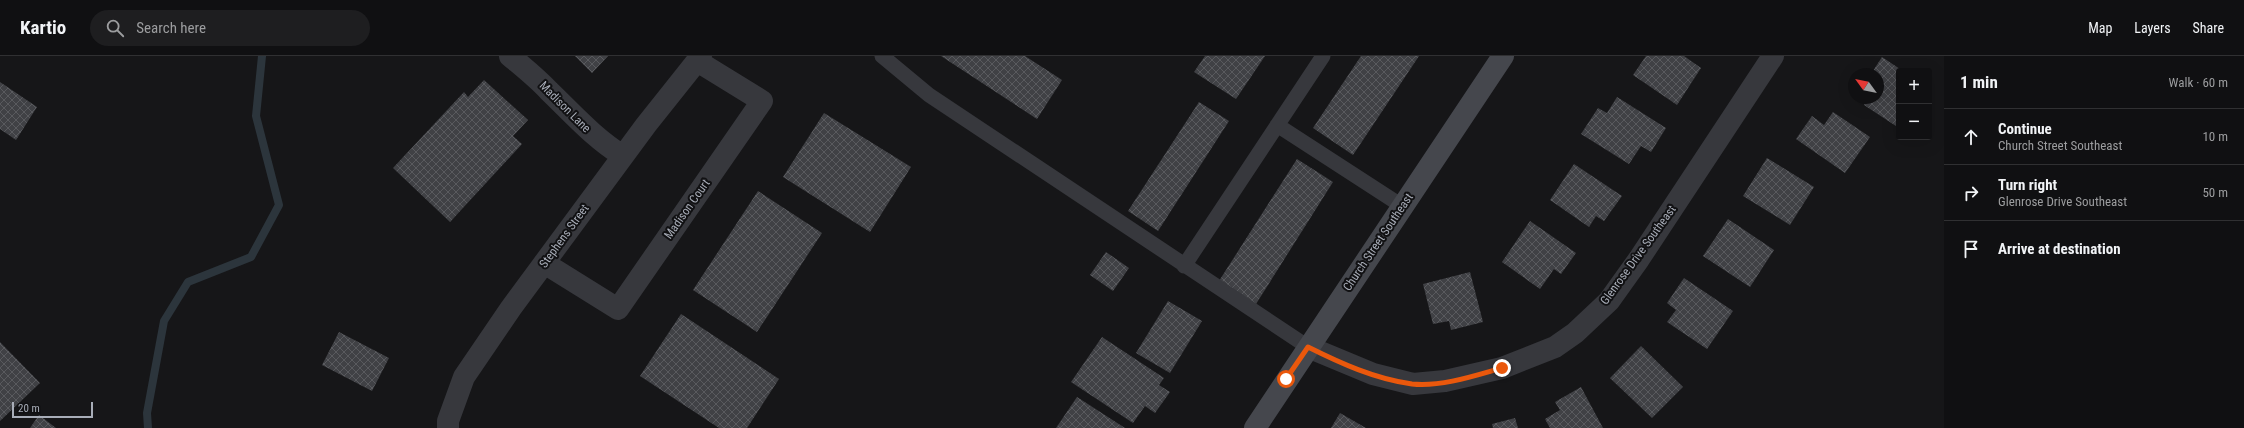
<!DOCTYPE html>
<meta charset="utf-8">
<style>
:root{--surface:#101012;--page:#1e1e20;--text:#f1f3f6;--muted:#9c9d9f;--line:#303032}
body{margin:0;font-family:"Roboto Condensed",sans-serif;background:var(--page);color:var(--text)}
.controls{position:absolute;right:12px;top:12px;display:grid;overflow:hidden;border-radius:4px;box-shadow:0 4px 16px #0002}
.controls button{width:36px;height:36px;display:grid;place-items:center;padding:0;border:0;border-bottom:1px solid var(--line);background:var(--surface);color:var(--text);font:20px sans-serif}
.compass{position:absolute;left:1848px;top:12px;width:36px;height:36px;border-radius:50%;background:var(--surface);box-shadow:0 4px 16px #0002;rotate:303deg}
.scale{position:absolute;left:12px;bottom:10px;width:81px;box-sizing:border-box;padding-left:4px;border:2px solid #a8adb8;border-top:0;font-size:11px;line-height:14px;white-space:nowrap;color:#a8adb8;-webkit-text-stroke:3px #111113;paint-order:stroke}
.stop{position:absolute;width:12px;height:12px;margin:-9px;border:3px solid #ea580c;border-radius:50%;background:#fff}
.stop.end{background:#ea580c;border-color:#fff;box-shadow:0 1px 4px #0008}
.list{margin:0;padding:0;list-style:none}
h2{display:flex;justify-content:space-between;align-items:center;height:52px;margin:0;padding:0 16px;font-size:17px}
h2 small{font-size:13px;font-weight:400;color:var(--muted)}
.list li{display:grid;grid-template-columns:26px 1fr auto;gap:12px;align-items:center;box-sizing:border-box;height:56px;padding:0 16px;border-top:1px solid var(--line)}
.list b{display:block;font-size:15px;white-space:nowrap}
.list p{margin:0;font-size:13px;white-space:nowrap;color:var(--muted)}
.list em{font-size:13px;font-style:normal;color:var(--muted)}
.icon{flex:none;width:22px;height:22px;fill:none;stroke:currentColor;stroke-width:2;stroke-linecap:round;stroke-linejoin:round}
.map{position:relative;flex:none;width:1944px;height:372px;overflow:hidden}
header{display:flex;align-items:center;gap:24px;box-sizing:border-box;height:56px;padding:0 20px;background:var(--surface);border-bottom:1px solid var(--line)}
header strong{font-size:19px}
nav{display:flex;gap:22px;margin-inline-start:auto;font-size:14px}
.search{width:280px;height:36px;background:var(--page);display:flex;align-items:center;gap:10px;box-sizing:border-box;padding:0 14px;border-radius:22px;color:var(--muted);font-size:15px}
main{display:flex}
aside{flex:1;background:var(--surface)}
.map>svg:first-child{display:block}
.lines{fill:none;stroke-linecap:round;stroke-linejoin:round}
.stream{stroke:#2c353c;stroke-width:8}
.building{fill:url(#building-cross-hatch)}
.lane{stroke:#37383d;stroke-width:15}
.street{stroke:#37383d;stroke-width:22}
.secondary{stroke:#45474d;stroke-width:22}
.route{stroke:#ea580c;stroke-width:5}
.labels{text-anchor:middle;stroke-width:4;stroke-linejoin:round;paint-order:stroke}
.street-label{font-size:12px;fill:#a8adb8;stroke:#111113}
</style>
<header>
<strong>Kartio</strong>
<div class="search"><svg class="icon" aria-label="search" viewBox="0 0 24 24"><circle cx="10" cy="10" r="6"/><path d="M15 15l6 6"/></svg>Search here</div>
<nav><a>Map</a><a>Layers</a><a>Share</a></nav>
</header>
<main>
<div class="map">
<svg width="1944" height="372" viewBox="0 0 1944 372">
<defs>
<pattern id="building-cross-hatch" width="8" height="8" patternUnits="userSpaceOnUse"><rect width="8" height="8" fill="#404145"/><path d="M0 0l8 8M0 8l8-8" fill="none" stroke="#595a5e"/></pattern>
</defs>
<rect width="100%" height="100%" fill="#161618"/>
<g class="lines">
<!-- stream -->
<path class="stream" d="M148,372L147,357L164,265L188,226L251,201L279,149L256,60L262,0"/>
</g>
<!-- building -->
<path class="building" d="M575,0H608L592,17Z
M941,0H1025L1062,24L1037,63Z
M1205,0H1265L1236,43L1194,16Z
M1361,0H1419L1353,99L1313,72Z
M1646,0H1684L1701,12L1677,49L1633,19Z
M1882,1L1903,15H1899V72L1864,49L1869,42H1878V18H1871Z
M484,24L528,64L513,80L522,88L450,166L393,112L464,36L468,41Z
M0,26L37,51L16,84L0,73Z
M1617,41L1666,72L1651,96L1641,90L1629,108L1581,78L1598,52L1607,57Z
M1199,46L1229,65L1158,175L1128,155Z
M1833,56L1870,81L1845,117L1796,83L1812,60L1824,69Z
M824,57L911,111L870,176L783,121Z
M1767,102L1814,131L1790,169L1743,140Z
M1297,103L1333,126L1256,248L1219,225Z
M1574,108L1622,140L1604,165L1596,160L1589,171L1550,144Z
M758,135L822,177L757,276L693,234Z
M1728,163L1774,194L1750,231L1703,200Z
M1530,165L1576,197L1561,218L1554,213L1540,233L1502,206Z
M1106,196L1129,212L1113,235L1090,219Z
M1470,216L1483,266L1451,274L1449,265L1433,268L1423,228Z
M1684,222L1733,255L1707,293L1667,266L1676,254L1667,247Z
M1168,245L1202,265L1170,317L1136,297Z
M681,258L779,323L747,372H719L640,320Z
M339,276L389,302L372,335L322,309Z
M1102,281L1164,322L1159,329L1170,336L1155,357L1145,350L1133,367L1071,326Z
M0,286L40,327L0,365Z
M1641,290L1683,331L1652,362L1610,322Z
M1581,331L1603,372H1550L1545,363L1560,354L1555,346Z
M1077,341L1125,372H1056Z
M1340,357L1366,372H1331Z
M39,359L56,372H30Z
M1515,362L1518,372H1493L1492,368Z"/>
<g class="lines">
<!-- lane -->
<path class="lane" d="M882,0L929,39L1308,291
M1277,69L1402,150
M1184,210L1323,0"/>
<!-- street -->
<path class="street" d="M510,0C523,11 537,22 549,35C573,58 594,82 623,100
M544,207L618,253L762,45L697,5
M1308,291L1373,318L1413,328L1445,325L1502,312L1555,291L1575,277L1609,245L1639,203L1773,0
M448,372V365L464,321L511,252L646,69L701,0"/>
<!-- secondary -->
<path class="secondary" d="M1255,372L1503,0"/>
</g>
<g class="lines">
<!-- route -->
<path class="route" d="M1286,323L1308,291C1340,307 1375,323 1412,328C1441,331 1474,320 1502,312"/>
</g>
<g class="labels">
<!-- street labels -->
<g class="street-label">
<text transform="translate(565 51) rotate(45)" y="4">Madison Lane</text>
<text transform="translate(687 153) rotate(-55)" y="4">Madison Court</text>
<text transform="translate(564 180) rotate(-54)" y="4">Stephens Street</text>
<text transform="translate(1378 186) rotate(-56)" y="4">Church Street Southeast</text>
<text transform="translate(1638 199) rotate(-54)" y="4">Glenrose Drive Southeast</text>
</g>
</g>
</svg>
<div class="controls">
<button>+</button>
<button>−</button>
</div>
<svg class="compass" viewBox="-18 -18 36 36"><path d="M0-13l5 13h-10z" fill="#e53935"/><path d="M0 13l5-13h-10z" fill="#9c9d9f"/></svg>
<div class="scale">20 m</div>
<div class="stop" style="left:1286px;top:323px"></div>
<div class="stop end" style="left:1502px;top:312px"></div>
</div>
<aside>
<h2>1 min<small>Walk · 60 m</small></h2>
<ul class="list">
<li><svg class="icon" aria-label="ahead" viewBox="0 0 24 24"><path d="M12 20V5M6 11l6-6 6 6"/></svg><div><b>Continue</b><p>Church Street Southeast</p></div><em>10 m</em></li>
<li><svg class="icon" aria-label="right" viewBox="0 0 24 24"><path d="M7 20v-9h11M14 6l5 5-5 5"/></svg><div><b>Turn right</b><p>Glenrose Drive Southeast</p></div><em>50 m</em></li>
<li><svg class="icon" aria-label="arrive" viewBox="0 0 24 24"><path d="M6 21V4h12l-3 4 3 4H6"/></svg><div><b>Arrive at destination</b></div></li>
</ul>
</aside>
</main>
